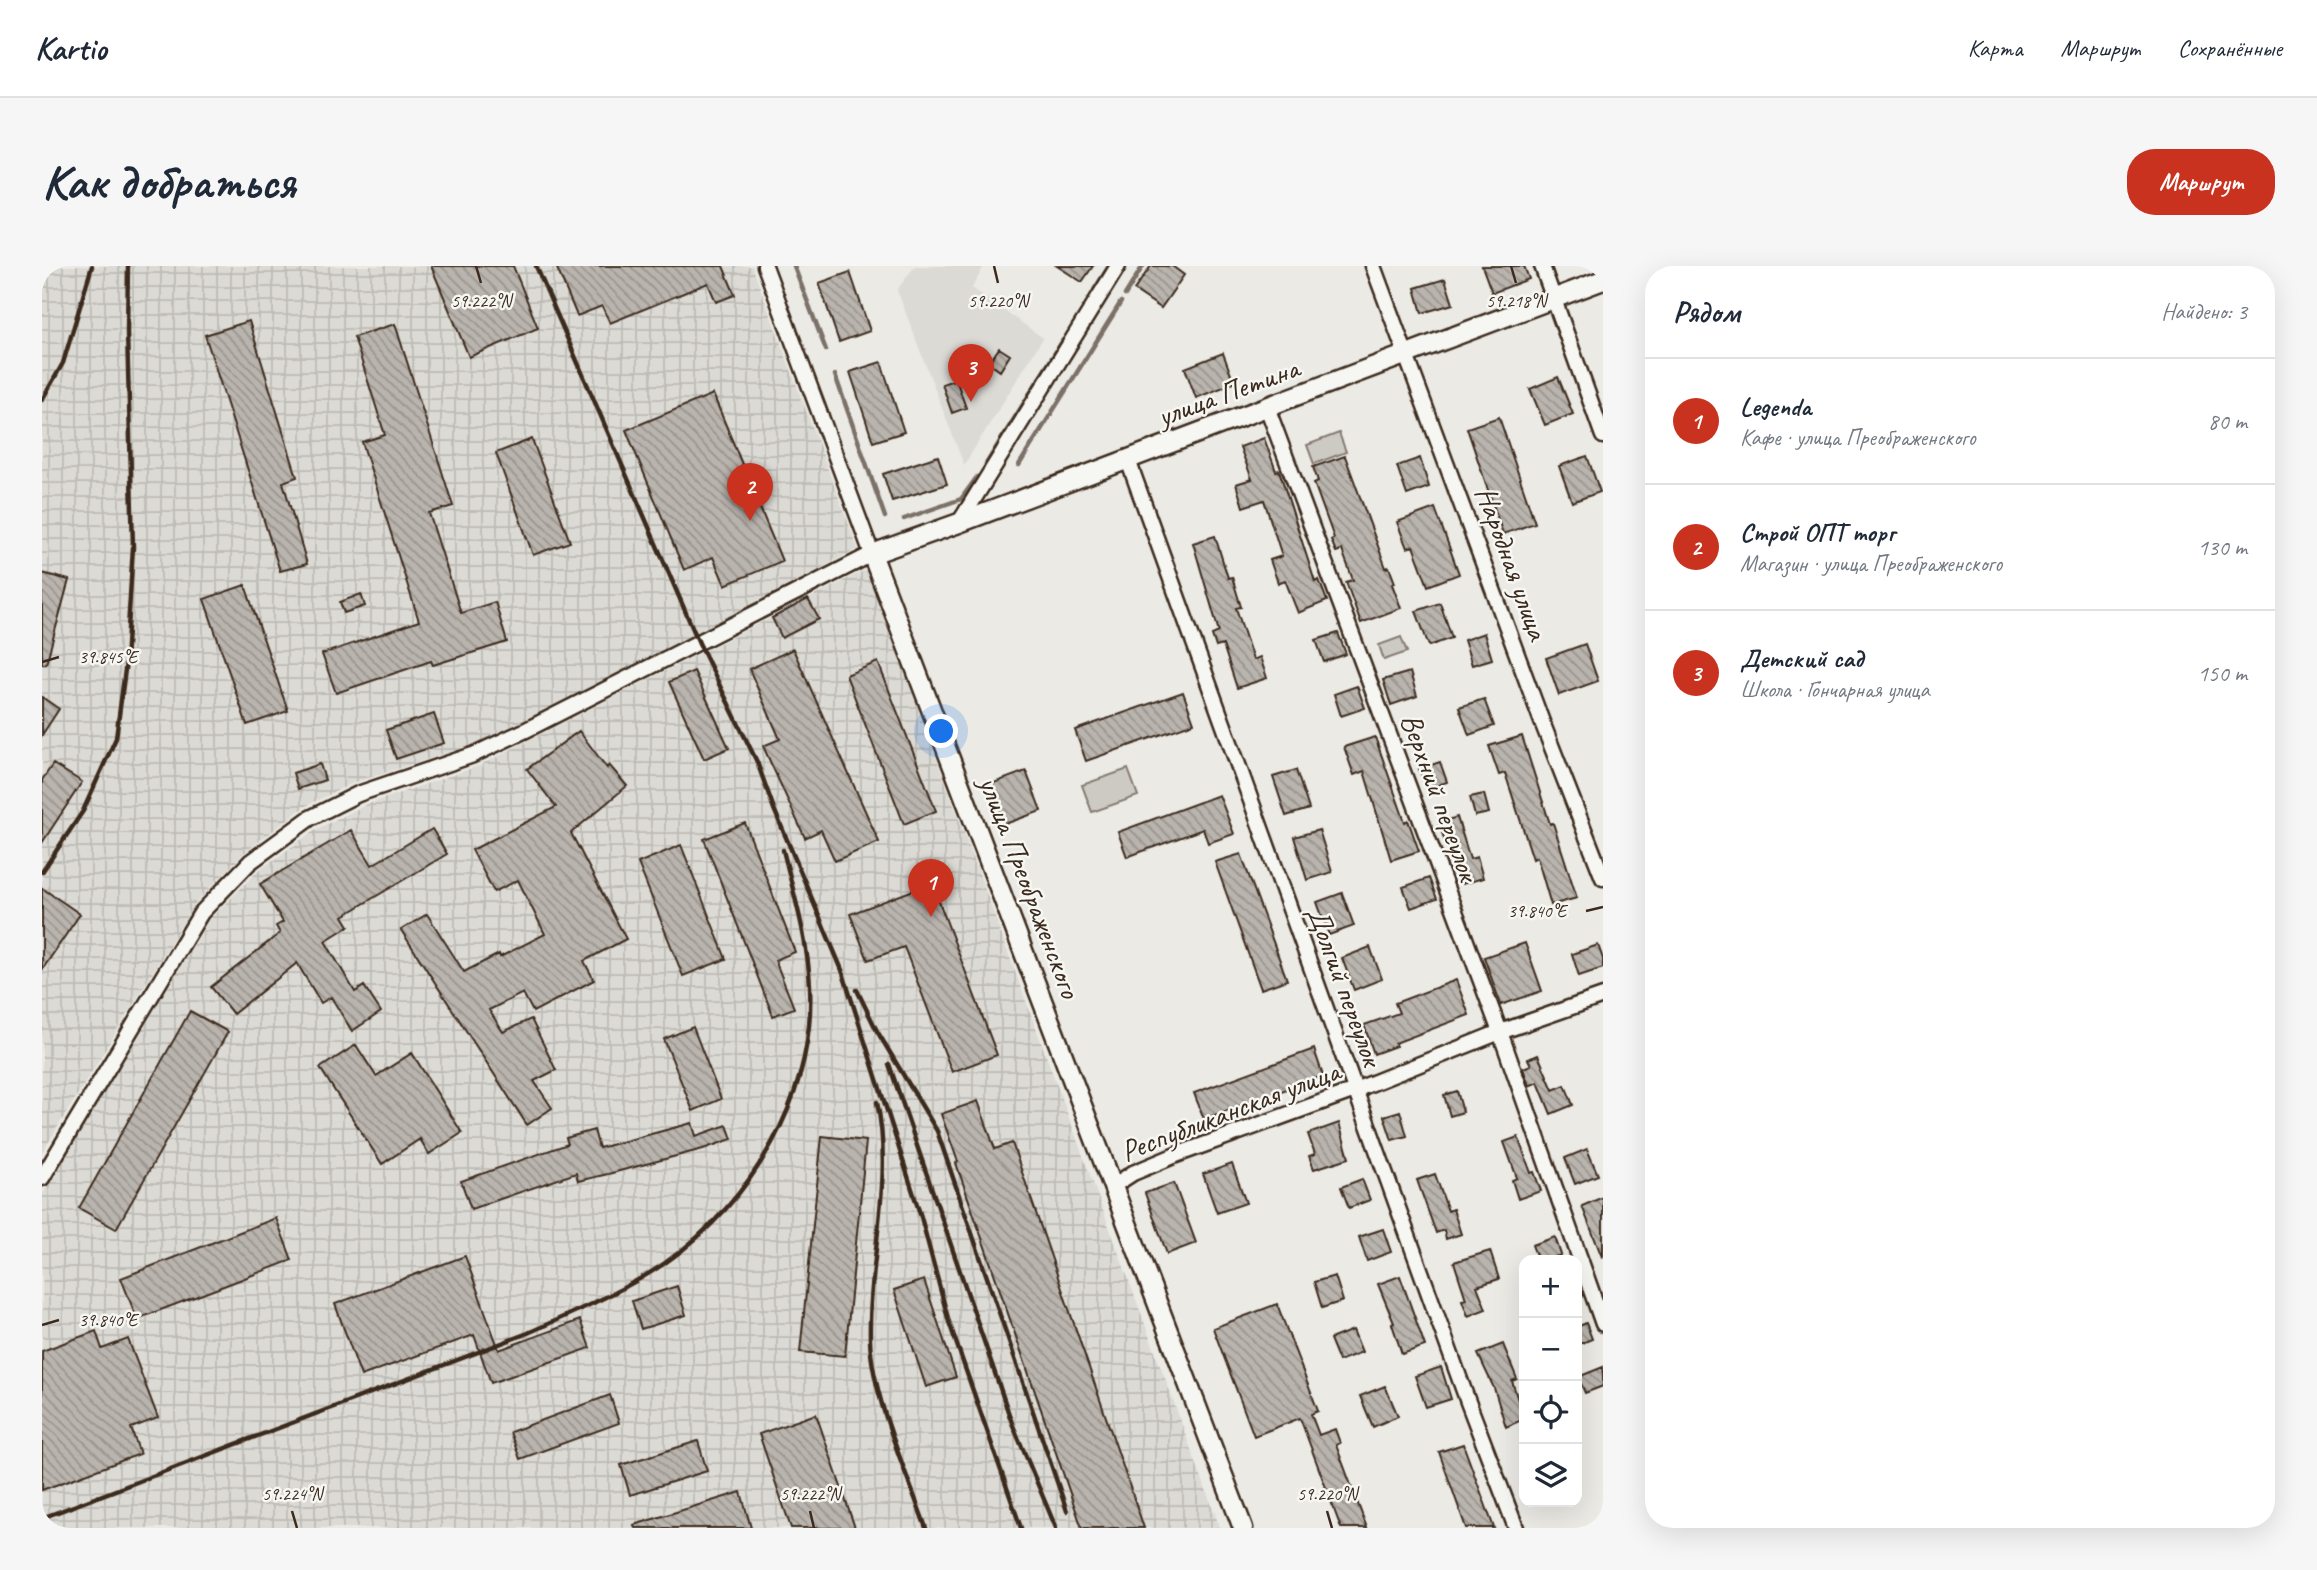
<!DOCTYPE html>
<html lang="ru">
<meta charset="utf-8">
<style>
:root{--surface:#fff;--page:#f6f6f7;--text:#1f2937;--muted:#747a83;--line:#e0e1e3;--accent:#c8321e}
body{margin:0;font-family:Caveat,sans-serif;background:var(--page);color:var(--text)}
.controls{position:absolute;right:21px;bottom:21px;display:grid;overflow:hidden;border-radius:14px;box-shadow:0 7px 28px #0002}
.controls button{width:63px;height:63px;display:grid;place-items:center;padding:0;border:0;border-bottom:2px solid var(--line);background:var(--surface);color:var(--text);font:35px sans-serif}
.you{position:absolute;left:900px;top:466px;width:24px;height:24px;margin:-18px;border:5px solid #fff;border-radius:50%;background:#1a73e8;box-shadow:0 0 0 10px #1a73e833}
.badge{display:grid;place-items:center;width:46px;height:46px;border-radius:50%;background:var(--accent);color:#fff;font-size:23px;font-weight:700}
.pin{position:absolute;translate:-50% -58px;filter:drop-shadow(0 2px 4px #0008)}
.pin::after{content:'';position:absolute;top:37px;width:24px;height:21px;background:inherit;clip-path:polygon(0 0,100% 0,50% 100%)}
.list{margin:0;padding:0;list-style:none}
h2{display:flex;justify-content:space-between;align-items:center;height:91px;margin:0;padding:0 28px;font-size:30px}
h2 small{font-size:23px;font-weight:400;color:var(--muted)}
.list li{display:grid;grid-template-columns:46px 1fr auto;gap:21px;align-items:center;box-sizing:border-box;height:126px;padding:0 28px;border-top:2px solid var(--line)}
.list b{display:block;font-size:26px;white-space:nowrap}
.list p{margin:0;font-size:23px;white-space:nowrap;color:var(--muted)}
.list em{font-size:23px;font-style:normal;color:var(--muted)}
.icon{flex:none;width:38px;height:38px;fill:none;stroke:currentColor;stroke-width:2;stroke-linecap:round;stroke-linejoin:round}
.map{position:relative;flex:none;width:1561px;height:1262px;overflow:hidden;border-radius:28px}
header{display:flex;align-items:center;gap:42px;box-sizing:border-box;height:98px;padding:0 35px;background:var(--surface);border-bottom:2px solid var(--line)}
header strong{font-size:33px}
nav{display:flex;gap:38px;margin-inline-start:auto;font-size:24px}
.intro{display:flex;align-items:center;justify-content:space-between;box-sizing:border-box;height:168px;padding:0 42px}
h1{margin:0;font-size:49px}
.button{padding:18px 32px;border-radius:28px;background:var(--accent);color:#fff;font-size:24px;font-weight:700}
main{display:flex;gap:42px;padding:0 42px}
aside{flex:1;background:var(--surface);border-radius:28px;box-shadow:0 7px 28px #0002}
.map>svg:first-child{display:block}
.built{fill:#dcdad4}
.industrial{fill:url(#industrial-grid)}
.green{fill:#cdcac4;stroke:#847a71;stroke-width:2}
.lines{fill:none;stroke-linecap:round;stroke-linejoin:round}
.stream{stroke:#7c7167;stroke-width:4.5}
.building{fill:url(#building-back-hatch);stroke:#3b2a1e;stroke-width:2}
.minor-casing{stroke:#3b2a1e;stroke-width:19}
.tertiary-casing{stroke:#3b2a1e;stroke-width:23}
.minor{stroke:#f6f6f2;stroke-width:14}
.tertiary{stroke:#f6f6f2;stroke-width:18}
.rail{stroke:#3b2a1e;stroke-width:4.5}
.ticks{fill:none;stroke:#3b2a1e;stroke-width:2.5}
.labels{text-anchor:middle;stroke-width:5;stroke-linejoin:round;paint-order:stroke}
.street-label{font-size:30px;fill:#3b2a1e;stroke:#f6f6f2}
.ticks-label{font-size:18px;text-anchor:middle;fill:#3b2a1e;stroke:#f6f6f2;stroke-width:5;stroke-linejoin:round;paint-order:stroke}
</style>
<header>
<strong>Kartio</strong>
<nav><a>Карта</a><a>Маршрут</a><a>Сохранённые</a></nav>
</header>
<div class="intro"><h1>Как добраться</h1><a class="button">Маршрут</a></div>
<main>
<div class="map">
<svg width="1561" height="1262" viewBox="0 0 1561 1262">
<defs>
<pattern id="industrial-grid" width="8" height="8" patternUnits="userSpaceOnUse" patternTransform="scale(1.75)"><rect width="8" height="8" fill="#dcdad4"/><path d="M0 4h8M4 0v8" fill="none" stroke="#bebbb6"/></pattern>
<pattern id="building-back-hatch" width="6" height="6" patternUnits="userSpaceOnUse" patternTransform="scale(1.75)"><rect width="6" height="6" fill="#bab4ae"/><path d="M-1 5l2 2M0 0l6 6M5-1l2 2" fill="none" stroke="#98938d"/></pattern>
</defs>
<rect width="100%" height="100%" fill="#ebeae5"/>
<filter id="ink" filterUnits="userSpaceOnUse"><feTurbulence type="fractalNoise" baseFrequency=".0143" numOctaves="2"/><feDisplacementMap in="SourceGraphic" scale="14" xChannelSelector="R" yChannelSelector="G"/><feConvolveMatrix kernelMatrix="1 2 1 2 8 2 1 2 1" color-interpolation-filters="sRGB"/></filter>
<g filter="url(#ink)">
<!-- built -->
<path class="built" d="M873,0H942L930,22L1001,72L922,199L855,24Z"/>
<!-- industrial -->
<path class="industrial" d="M0,0H710L816,283L586,403L428,480L311,517L262,541L202,587L152,639L0,887Z
M825,303L1178,1262H0V929L167,654L216,605L274,563L323,539L436,500Z"/>
<!-- green -->
<path class="green" d="M1297,167L1304,186L1272,198L1265,179Z
M1359,371L1365,386L1342,394L1337,379Z
M1086,503L1096,530L1050,546L1040,519Z"/>
<g class="lines">
<!-- stream -->
<path class="stream" d="M752,0L784,84
M1052,24L1067,0
M1083,29L1101,0
M793,109L843,251
M944,198L1021,74
M977,199L1079,36
M862,253L919,233L935,211"/>
</g>
<!-- building -->
<path class="building" d="M389,0H471L496,62L427,91Z
M514,0H681L693,29L674,36L666,17L568,57L560,40L535,50Z
M1015,0H1051L1040,16Z
M1109,0H1130L1142,9L1119,42L1092,24Z
M1440,0H1482L1487,13L1450,27Z
M808,6L828,65L797,76L777,17Z
M1403,13L1411,38L1380,47L1373,22Z
M207,55L255,211L241,216L265,298L238,305L163,69Z
M353,58L411,240L387,247L419,347L453,336L465,376L391,399L389,395L294,427L280,388L377,355L320,176L343,169L312,71Z
M957,82L968,89L958,105L947,97Z
M1181,87L1192,117L1154,132L1143,102Z
M839,96L862,166L831,176L808,106Z
M1516,111L1531,148L1503,159L1488,123Z
M914,113L924,142L910,147L900,118Z
M671,128L740,295L683,319L671,291L642,304L584,164Z
M1457,151L1493,257L1461,268L1425,162Z
M1222,172L1234,205L1237,204L1273,316L1277,314L1285,335L1256,347L1243,314L1236,317L1228,294L1240,290L1222,234L1201,241L1194,218L1210,213L1198,181Z
M490,173L528,276L491,289L454,187Z
M896,190L905,218L850,235L841,208Z
M1303,190L1344,302L1347,301L1353,317L1350,318L1359,342L1319,357L1304,316L1311,314L1300,284L1294,286L1289,274L1292,272L1272,217L1276,215L1271,201Z
M1545,190L1558,226L1530,236L1517,200Z
M1378,192L1387,221L1365,229L1355,200Z
M1393,242L1417,308L1386,320L1371,280L1365,282L1355,256Z
M1173,270L1186,312L1190,311L1199,341L1194,342L1211,394L1218,391L1225,412L1195,422L1181,379L1174,381L1170,369L1177,366L1151,277Z
M0,307L27,314L4,398H0Z
M203,319L246,445L205,459L162,333Z
M319,328L323,340L302,347L298,336Z
M766,333L777,353L740,372L730,352Z
M1398,337L1410,372L1387,380L1374,345Z
M1296,367L1304,388L1282,396L1274,374Z
M1442,367L1450,393L1430,399L1422,374Z
M1543,378L1556,415L1517,429L1504,392Z
M751,383L837,576L793,595L779,564L763,572L721,480L738,473L707,403Z
M836,396L894,545L862,558L804,409Z
M652,405L687,482L662,493L627,416Z
M1368,406L1375,430L1349,439L1341,414Z
M1315,420L1323,442L1299,450L1292,428Z
M1141,426L1152,457L1044,495L1033,464Z
M0,431L17,443L0,469Z
M1442,433L1452,460L1427,469L1417,441Z
M392,448L402,477L354,493L344,464Z
M537,465L565,502L567,499L585,520L529,567L584,673L542,695L552,714L491,746L481,727L447,744L461,766L489,753L514,804L492,815L510,842L485,859L359,664L385,648L422,706L457,688L458,691L503,668L476,614L452,626L430,584L514,541L485,503Z
M1480,470L1508,558L1511,557L1535,632L1509,639L1495,591L1491,593L1463,507L1457,509L1447,480Z
M1333,471L1363,556L1366,554L1377,585L1349,594L1322,505L1312,509L1302,481Z
M1398,496L1405,516L1385,523L1377,503Z
M11,498L40,516L0,577V514Z
M278,498L283,514L256,523L251,507Z
M1254,504L1267,543L1244,550L1231,511Z
M984,505L999,545L963,558L949,518Z
M1442,528L1447,547L1433,550L1428,531Z
M1177,529L1192,568L1166,577L1161,563L1085,591L1076,566Z
M1415,551L1428,593L1435,591L1441,612L1420,618L1408,577L1404,579L1397,557Z
M703,557L753,686L733,694L752,742L731,750L662,573Z
M390,563L405,588L301,650L307,660L283,675L313,726L322,720L339,746L310,765L289,731L279,737L255,697L191,748L169,721L238,667L234,660L241,656L218,618L309,564L330,599Z
M1277,564L1290,606L1265,614L1252,571Z
M639,579L684,693L641,710L596,597Z
M1199,588L1245,714L1219,723L1173,596Z
M1387,612L1395,633L1369,642L1361,621Z
M890,617L955,789L910,806L862,681L826,694L808,648Z
M0,622L38,648L0,704Z
M1300,627L1312,660L1287,669L1275,636Z
M1483,677L1500,725L1459,739L1442,691Z
M1556,679L1561,693V702L1537,710L1530,688Z
M1328,681L1340,713L1312,724L1300,692Z
M1414,714L1427,749L1353,777L1354,780L1332,788L1322,759L1357,747L1353,737Z
M148,745L186,766L74,963L37,942Z
M651,761L679,833L651,845L622,773Z
M314,779L334,810L370,787L420,867L387,888L378,873L340,898L278,802Z
M1272,783L1281,810L1162,853L1152,827Z
M1496,789L1511,824L1523,819L1531,839L1509,848L1496,816L1487,820L1481,802L1489,799L1486,793Z
M1415,825L1421,846L1408,850L1402,829Z
M936,835L953,883L970,877L1102,1262H1040L914,897L916,896L899,848Z
M1358,845L1365,870L1350,874L1342,850Z
M650,857L654,870L685,859L690,873L661,883L566,908L536,915L534,907L429,943L419,915L526,878L524,872L552,864L557,882Z
M1297,857L1307,892L1272,903L1267,890L1273,888L1266,868Z
M780,870L824,875L803,1090L758,1086Z
M1476,871L1489,907L1492,906L1499,925L1476,933L1470,914L1475,912L1462,876Z
M1545,883L1556,909L1533,918L1523,892Z
M1190,898L1204,937L1175,947L1161,908Z
M1393,908L1406,945L1411,943L1419,968L1404,973L1402,964L1394,967L1375,914Z
M1320,913L1328,934L1307,942L1299,921Z
M1132,917L1154,977L1125,988L1103,927Z
M1561,931V990L1560,991L1540,940Z
M234,952L250,994L95,1053L79,1012Z
M1341,963L1349,986L1325,995L1317,971Z
M1513,971L1519,989L1505,994H1496L1490,979Z
M1448,985L1457,1013L1435,1020L1444,1043L1426,1050L1420,1034L1424,1033L1412,996Z
M423,990L457,1084L538,1054L548,1082L449,1117L432,1069L319,1110L293,1038Z
M1293,1010L1301,1035L1280,1042L1272,1016Z
M1358,1010L1383,1080L1360,1088L1350,1058L1352,1057L1336,1018Z
M882,1014L914,1111L884,1121L852,1024Z
M635,1020L644,1049L599,1063L590,1035Z
M1235,1038L1276,1145L1269,1148L1277,1169L1293,1163L1298,1177L1294,1179L1325,1262H1299L1258,1152L1212,1170L1171,1062Z
M1544,1057L1550,1073L1535,1079V1061Z
M1311,1064L1320,1086L1297,1095L1288,1073Z
M54,1065L60,1083L86,1073L116,1152L89,1162L98,1188L0,1224V1085Z
M1461,1078L1475,1113L1470,1115L1482,1153L1464,1161L1452,1122L1436,1088Z
M1399,1101L1409,1133L1384,1141L1373,1110Z
M1561,1101V1120L1543,1127L1536,1111Z
M1343,1120L1356,1150L1331,1161L1318,1130Z
M568,1129L577,1157L478,1193L468,1166Z
M774,1148L813,1262H749L717,1168Z
M656,1175L665,1205L588,1229L579,1199Z
M1421,1178L1452,1262H1424L1397,1186Z
M699,1226L709,1262H593L592,1259Z"/>
<g class="lines">
<defs>
<path id="minor" d="M1331,0L1500,456L1561,612
M1500,0L1561,170
M1225,141L1458,766L1561,1058
M1086,194L1426,1136L1474,1262
M917,257L1076,0
M0,912L159,647L208,596L268,552L316,528L431,489L482,465L830,288L723,0
M1071,920L1091,907L1134,889L1313,824L1458,766L1561,730"/>
<path id="tertiary" d="M1201,1262L830,288L917,257L1561,14"/>
</defs>
<!-- minor casing -->
<use href="#minor" class="minor-casing"/>
<!-- tertiary casing -->
<use href="#tertiary" class="tertiary-casing"/>
<!-- minor -->
<use href="#minor" class="minor"/>
<!-- tertiary -->
<use href="#tertiary" class="tertiary"/>
<!-- rail -->
<path class="rail" d="M494,0L657,377L715,496L732,543L800,704L879,951L907,1056L979,1262
M0,134L21,97L50,0
M0,606L41,545L74,472L84,396L91,281L85,66L86,0
M815,724L835,765L895,865L1025,1245
M847,798L970,1157L1014,1262
M835,836C852,915 826,995 828,1074C830,1130 865,1208 884,1262
M0,1252L486,1067C530,1047 584,1024 623,997C711,935 773,829 768,720C766,675 752,628 741,584"/>
</g>
</g>
<!-- ticks -->
<path class="ticks" d="M434,0L439,17M952,0L956,17M1469,0L1474,17M0,396L17,391M1544,645L1561,641M0,1059L17,1054M250,1245L255,1262M768,1245L772,1262M1285,1245L1290,1262"/>
<g class="labels">
<!-- street labels -->
<g class="street-label">
<text transform="translate(1186 126) rotate(-20)" y="10">улица Петина</text>
<text transform="translate(1470 297) rotate(70)" y="10">Народная улица</text>
<text transform="translate(1398 531) rotate(70)" y="10">Верхний переулок</text>
<text transform="translate(988 621) rotate(69)" y="10">улица Преображенского</text>
<text transform="translate(1303 720) rotate(70)" y="10">Долгий переулок</text>
<text transform="translate(1188 845) rotate(-21)" y="10">Республиканская улица</text>
</g>
</g>
<g class="ticks-label">
<text x="1474" y="41">59.218°N</text>
<text x="439" y="41">59.222°N</text>
<text x="956" y="41">59.220°N</text>
<text x="66" y="397">39.845°E</text>
<text x="1495" y="651">39.840°E</text>
<text x="66" y="1060">39.840°E</text>
<text x="250" y="1234">59.224°N</text>
<text x="768" y="1234">59.222°N</text>
<text x="1285" y="1234">59.220°N</text>
</g>
</svg>
<div class="controls">
<button>+</button>
<button>−</button>
<button><svg class="icon" aria-label="locate" viewBox="0 0 24 24"><circle cx="12" cy="12" r="6"/><path d="M12 2v4M12 18v4M2 12h4M18 12h4"/></svg></button>
<button><svg class="icon" aria-label="layers" viewBox="0 0 24 24"><path d="M12 4l9 5-9 5-9-5zM3 14l9 5 9-5"/></svg></button>
</div>
<div class="you"></div>
<div class="pin badge" style="left:889px;top:651px">1</div>
<div class="pin badge" style="left:708px;top:255px">2</div>
<div class="pin badge" style="left:929px;top:136px">3</div>
</div>
<aside>
<h2>Рядом<small>Найдено: 3</small></h2>
<ul class="list">
<li><span class="badge">1</span><div><b>Legenda</b><p>Кафе · улица Преображенского</p></div><em>80 m</em></li>
<li><span class="badge">2</span><div><b>Строй ОПТ торг</b><p>Магазин · улица Преображенского</p></div><em>130 m</em></li>
<li><span class="badge">3</span><div><b>Детский сад</b><p>Школа · Гончарная улица</p></div><em>150 m</em></li>
</ul>
</aside>
</main>
